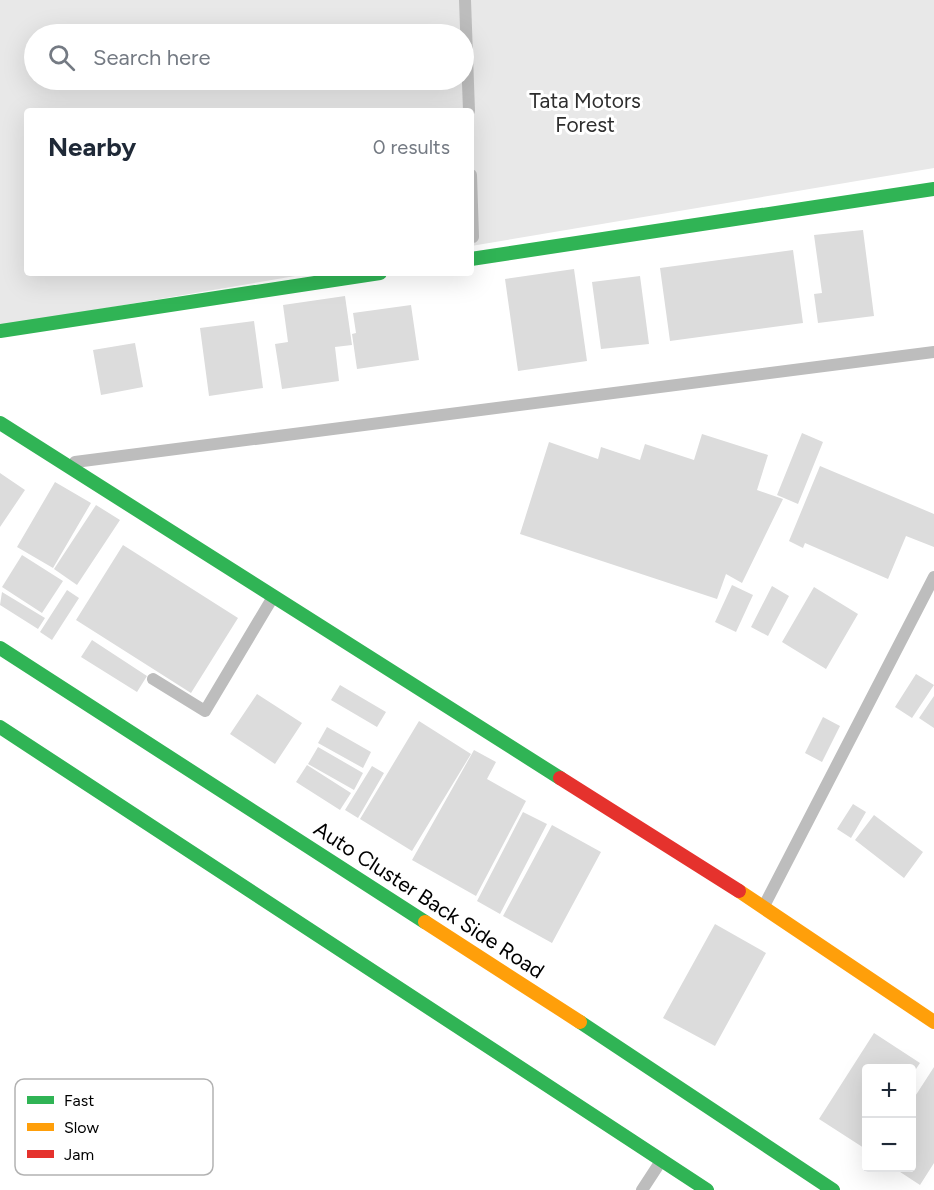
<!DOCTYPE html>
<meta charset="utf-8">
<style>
:root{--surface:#fff;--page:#f2f2f3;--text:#1f2937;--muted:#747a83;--line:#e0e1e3}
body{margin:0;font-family:Figtree,sans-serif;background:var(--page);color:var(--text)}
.controls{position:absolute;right:18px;bottom:18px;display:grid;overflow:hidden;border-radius:6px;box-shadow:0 6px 24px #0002}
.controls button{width:54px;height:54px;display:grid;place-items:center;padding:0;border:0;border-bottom:2px solid var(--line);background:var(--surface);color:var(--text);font:30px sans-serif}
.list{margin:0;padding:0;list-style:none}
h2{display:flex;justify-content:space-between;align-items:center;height:78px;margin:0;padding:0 24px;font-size:26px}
h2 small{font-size:20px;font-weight:400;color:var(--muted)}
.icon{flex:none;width:33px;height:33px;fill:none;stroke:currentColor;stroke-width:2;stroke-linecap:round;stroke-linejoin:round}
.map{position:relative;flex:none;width:934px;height:1190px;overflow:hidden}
.search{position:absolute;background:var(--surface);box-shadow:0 6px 24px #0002;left:24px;top:24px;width:450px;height:66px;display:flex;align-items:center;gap:15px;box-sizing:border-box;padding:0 21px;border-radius:33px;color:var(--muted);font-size:22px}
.panel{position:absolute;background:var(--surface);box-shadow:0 6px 24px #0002;left:24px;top:108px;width:450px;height:168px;border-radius:6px}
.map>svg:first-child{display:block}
.green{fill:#e8e8e8;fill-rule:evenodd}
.building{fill:#dcdcdc}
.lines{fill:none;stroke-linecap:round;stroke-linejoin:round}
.lane{stroke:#bdbdbd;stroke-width:12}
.fast{stroke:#30b455;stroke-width:14}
.slow{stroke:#ff9f0a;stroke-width:14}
.jam{stroke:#e5322d;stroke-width:14}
.labels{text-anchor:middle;stroke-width:6;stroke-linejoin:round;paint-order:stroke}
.park-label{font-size:21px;fill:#2d2d2d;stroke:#fff}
.street-label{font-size:21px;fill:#000;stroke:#fff}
.key{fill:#fff;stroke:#b2b2b2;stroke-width:1.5}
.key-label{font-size:16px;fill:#000}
</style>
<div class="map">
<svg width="934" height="1190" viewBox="0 0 934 1190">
<rect width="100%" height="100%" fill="#fff"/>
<!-- green -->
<path class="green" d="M0,0H934V168L471,246V111H27V273H313L0,326ZM34,34H464V80H34Z"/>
<!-- building -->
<path class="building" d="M863,230L874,316L818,323L814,294L822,293L814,235Z
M793,250L803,323L670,341L660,268Z
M574,269L587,361L518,371L505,279Z
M640,276L649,344L601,349L592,282Z
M345,296L352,345L335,347L339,381L282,389L275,344L288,342L283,305Z
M411,305L419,360L357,369L352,334L356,333L353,313Z
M254,321L263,388L209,396L200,328Z
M135,343L143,387L101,395L93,350Z
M802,433L823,442L798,504L777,495Z
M702,434L768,455L757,490L783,499L742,583L726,574L717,599L520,534L549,442L598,459L601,447L640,460L645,444L694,460Z
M820,466L934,514V547L906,536L888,579L805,543L803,548L789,541Z
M0,473L25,490L0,527Z
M55,482L91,503L53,568L17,547Z
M96,505L120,520L77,585L54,569Z
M123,545L238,618L191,693L76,620Z
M22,555L63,581L42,613L2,587Z
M732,585L753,595L736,632L715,622Z
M772,586L789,596L768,636L751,627Z
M814,587L858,614L826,669L782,642Z
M67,590L79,598L52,640L40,632Z
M2,592L45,618L38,629L0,605Z
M92,640L147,676L137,692L81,657Z
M916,674L934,685L912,718L895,707Z
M340,685L386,712L377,727L331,700Z
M257,694L302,723L275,764L230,734Z
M934,696V728L919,718Z
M823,717L840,726L822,762L805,753Z
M419,721L471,754L412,851L360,819Z
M327,727L371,752L363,768L318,743Z
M318,747L363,773L354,790L308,764Z
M474,750L496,762L487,779L526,801L476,896L412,860Z
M307,765L351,793L340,810L296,782Z
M372,766L384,773L358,818L345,810Z
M853,804L866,812L851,838L837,829Z
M523,812L547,824L500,914L477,901Z
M874,815L923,852L904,878L855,840Z
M552,825L601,852L552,943L503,916Z
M715,924L766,953L715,1046L663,1018Z
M874,1033L920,1063L912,1075V1068H866V1145L864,1148L819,1119Z
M934,1067V1163L920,1185L894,1168H912V1101Z"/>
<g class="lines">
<!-- lane -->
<path class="lane" d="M465,0L469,111
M471,175L473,237
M75,462L934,352
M153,679L205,711L273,597
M764,906L934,577
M642,1190L661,1161"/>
<!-- fast -->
<path class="fast" d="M471,259L934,189
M0,331L380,273
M0,423L560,778
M0,648L425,922
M0,727L707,1190
M580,1022L833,1190"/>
<!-- slow -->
<path class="slow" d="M739,891L934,1022
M425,922L580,1022"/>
<!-- jam -->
<path class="jam" d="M560,778L739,891"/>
</g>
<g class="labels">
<!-- park labels -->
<g class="park-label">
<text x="585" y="108">Tata Motors<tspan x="585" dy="24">Forest</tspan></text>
</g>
<!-- street labels -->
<g class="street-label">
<text transform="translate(429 900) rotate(33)" y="7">Auto Cluster Back Side Road</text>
</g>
</g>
<!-- legend -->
<rect x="15" y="1079" width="198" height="96" rx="9" class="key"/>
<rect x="27" y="1096" width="27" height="8" fill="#30b455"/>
<rect x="27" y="1123" width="27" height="8" fill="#ff9f0a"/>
<rect x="27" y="1150" width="27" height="8" fill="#e5322d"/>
<g class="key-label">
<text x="64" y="1106">Fast</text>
<text x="64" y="1133">Slow</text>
<text x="64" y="1160">Jam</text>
</g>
</svg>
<div class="controls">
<button>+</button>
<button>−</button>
</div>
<div class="search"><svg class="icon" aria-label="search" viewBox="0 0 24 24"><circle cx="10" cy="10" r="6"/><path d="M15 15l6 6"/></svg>Search here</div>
<section class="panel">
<h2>Nearby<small>0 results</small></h2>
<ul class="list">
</ul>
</section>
</div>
